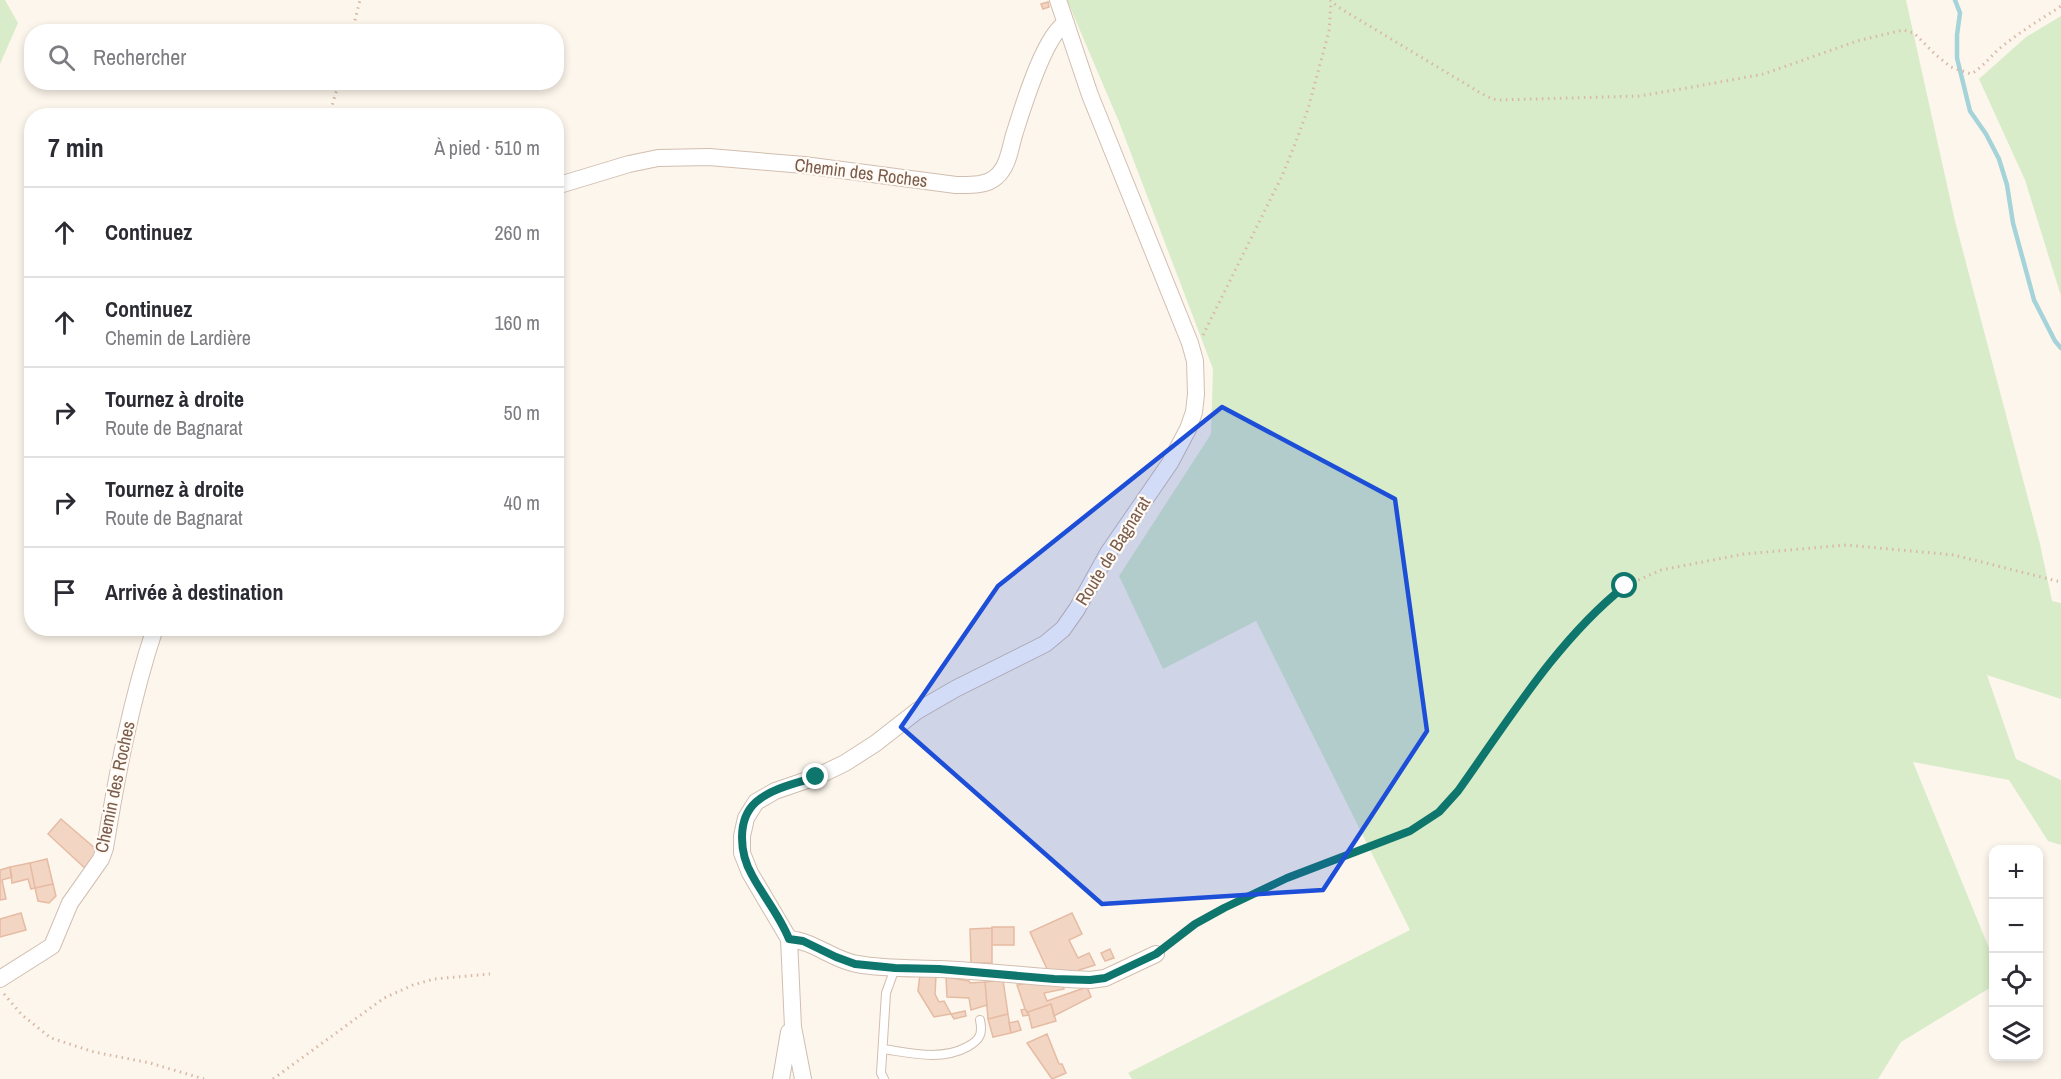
<!DOCTYPE html>
<html lang="fr">
<meta charset="utf-8">
<style>
:root{--surface:#fff;--page:#f7f7f7;--text:#2b2b33;--muted:#7c7c81;--line:#e1e1e2}
body{margin:0;font-family:"Archivo Narrow",sans-serif;background:var(--page);color:var(--text)}
.controls{position:absolute;right:18px;bottom:18px;display:grid;overflow:hidden;border-radius:12px;box-shadow:0 3px 9px #0003}
.controls button{width:54px;height:54px;display:grid;place-items:center;padding:0;border:0;border-bottom:2px solid var(--line);background:var(--surface);color:var(--text);font:30px sans-serif}
.stop{position:absolute;width:18px;height:18px;margin:-14px;border:4px solid #0f766e;border-radius:50%;background:#fff}
.stop.end{background:#0f766e;border-color:#fff;box-shadow:0 2px 6px #0008}
.list{margin:0;padding:0;list-style:none}
h2{display:flex;justify-content:space-between;align-items:center;height:78px;margin:0;padding:0 24px;font-size:26px}
h2 small{font-size:20px;font-weight:400;color:var(--muted)}
.list li{display:grid;grid-template-columns:39px 1fr auto;gap:18px;align-items:center;box-sizing:border-box;height:90px;padding:0 24px;border-top:2px solid var(--line)}
.list b{display:block;font-size:22px;white-space:nowrap}
.list p{margin:0;font-size:20px;white-space:nowrap;color:var(--muted)}
.list em{font-size:20px;font-style:normal;color:var(--muted)}
.icon{flex:none;width:33px;height:33px;fill:none;stroke:currentColor;stroke-width:2;stroke-linecap:round;stroke-linejoin:round}
.map{position:relative;flex:none;width:2061px;height:1079px;overflow:hidden}
.search{position:absolute;background:var(--surface);box-shadow:0 3px 9px #0003;left:24px;top:24px;width:540px;height:66px;display:flex;align-items:center;gap:15px;box-sizing:border-box;padding:0 21px;border-radius:24px;color:var(--muted);font-size:22px}
.panel{position:absolute;background:var(--surface);box-shadow:0 3px 9px #0003;left:24px;top:108px;width:540px;height:528px;border-radius:24px}
.map>svg:first-child{display:block}
.green{fill:#d8ecc9}
.lines{fill:none;stroke-linecap:round;stroke-linejoin:round}
.stream{stroke:#a5d3da;stroke-width:4.5}
.building{fill:#f3d5c3;stroke:#e6bba3;stroke-width:1.5}
.service-casing{stroke:#d1beb0;stroke-width:10}
.minor-casing{stroke:#d1beb0;stroke-width:18}
.path{stroke:#d9b8a5;stroke-width:3;stroke-dasharray:1.5 4.5;stroke-linecap:butt}
.service{stroke:#fff;stroke-width:8}
.minor{stroke:#fff;stroke-width:16}
.route{stroke:#0f766e;stroke-width:8}
.marked{fill:#1d4ed8;fill-opacity:0.2;stroke:#1d4ed8;stroke-width:4.5;stroke-linejoin:round}
.labels{text-anchor:middle;stroke-width:4.5;stroke-linejoin:round;paint-order:stroke}
.street-label{font-size:18px;fill:#7a5c4d;stroke:#fffaf3}
</style>
<div class="map">
<svg width="2061" height="1079" viewBox="0 0 2061 1079">
<rect width="100%" height="100%" fill="#fdf6ec"/>
<!-- green -->
<path class="green" d="M0,0H5L18,23L0,64Z
M1067,0H1906L1955,221L2040,544L2052,601L2061,603V699L1987,675L2016,759L2061,780V845L2048,841L2009,780L1913,762L1993,958V986L1901,1042L1878,1079H1132L1128,1073L1410,930L1256,621L1163,669L1119,576L1211,434L1213,369L1119,122Z
M2061,16V296L2025,180L1979,79L2026,37Z"/>
<g class="lines">
<!-- stream -->
<path class="stream" d="M1955,0L1960,13L1957,35V58L1970,111L1986,134L1999,159L2007,185L2013,223L2034,300L2055,341L2061,348"/>
</g>
<!-- building -->
<path class="building" d="M1048,2L1049,7L1043,9L1041,4Z
M61,819L97,850L88,871L48,834Z
M47,859L53,884L35,888L30,863Z
M30,863L35,888L31,889L28,879L12,883L10,867Z
M10,867L12,877L2,880L6,899L0,900V870Z
M53,884L56,896L49,903L38,901L35,888Z
M21,913L26,930L0,937V919Z
M1072,913L1082,934L1069,940L1078,958L1089,953L1095,965L1079,970L1081,976L1048,971L1030,932Z
M992,927H1014V945H992Z
M992,928V963H971L970,929Z
M1110,949L1114,958L1105,961L1101,953Z
M920,974L936,976L935,994L939,1002L944,1001L951,1014L934,1017L918,991Z
M946,977L969,981L970,983L985,982L987,1005L971,1010L969,998L947,997Z
M1003,980L1008,1014L988,1019L985,982Z
M1039,981L1063,983L1064,989L1044,993L1047,1001L1087,987L1091,997L1054,1016L1051,1004L1028,1012L1025,1009L1017,985Z
M1051,1004L1056,1021L1032,1028L1028,1012Z
M1025,1009L1029,1015L1023,1016L1021,1010Z
M965,1011L966,1016L954,1019L951,1014Z
M1008,1014L1011,1033L993,1037L988,1019Z
M1018,1021L1021,1030L1011,1033L1009,1023Z
M1047,1034L1059,1064H1062L1066,1073L1052,1079L1027,1043Z"/>
<g class="lines">
<defs>
<path id="service" d="M883,1049C911,1053 941,1061 967,1047C980,1040 983,1034 980,1020
M884,1079L881,1073L886,993L895,968"/>
<path id="minor" d="M556,186L629,164L658,158L709,157L804,165L956,185C969,185 986,186 996,177C1008,167 1010,149 1014,135C1022,110 1044,35 1066,23
M789,939C814,941 833,960 857,964C885,969 912,968 939,969C990,971 1040,978 1090,980L1105,978L1156,954
M0,979L52,946L70,903L101,859L105,848C117,774 131,700 155,628
M781,1079L789,1032
M803,1079L793,1027L789,939L750,873L742,853V836L746,818L756,802L775,791L816,777L845,763L876,743L917,711L955,689L1045,644L1063,629L1077,609L1108,553L1170,463L1188,429L1194,412L1196,394L1195,361L1190,343L1090,95L1058,0"/>
</defs>
<!-- service casing -->
<use href="#service" class="service-casing"/>
<!-- minor casing -->
<use href="#minor" class="minor-casing"/>
<!-- path -->
<path class="path" d="M1330,0L1338,7L1479,92L1492,99L1498,100L1639,96L1698,86L1764,74L1857,41L1903,30L1914,33L1936,55L1951,67L1971,74C1983,67 1989,58 1999,49C2018,33 2040,20 2061,6
M352,32L360,0
M329,116L339,82
M1203,335L1282,176L1295,144L1308,109L1329,31L1331,2
M1168,945L1195,924L1224,908L1287,877L1410,831L1439,812L1458,791L1557,654L1606,600L1625,586L1661,570L1744,554L1846,545L1954,555L2061,582
M4,994L22,1015L51,1038L94,1052L150,1063L204,1079
M273,1079L384,998L413,985L434,979L490,974"/>
<!-- service -->
<use href="#service" class="service"/>
<!-- minor -->
<use href="#minor" class="minor"/>
</g>
<g class="lines">
<!-- route -->
<path class="route" d="M816,777C797,783 772,788 756,802C736,820 740,854 752,875C763,896 780,916 789,939L803,941L836,957L855,964L895,968L939,969L1054,979L1090,980L1105,978L1156,954L1195,924L1224,908L1287,878L1410,831L1439,812L1458,791C1508,721 1557,640 1625,586"/>
</g>
<!-- marked area -->
<path class="marked" d="M1222,407L1395,499L1427,731L1323,890L1102,904L901,727L998,586Z"/>
<g class="labels">
<!-- street labels -->
<g class="street-label">
<text transform="translate(861 173) rotate(7)" y="6">Chemin des Roches</text>
<text transform="translate(1113 551) rotate(-58)" y="6">Route de Bagnarat</text>
<text transform="translate(115 787) rotate(-78)" y="6">Chemin des Roches</text>
</g>
</g>
</svg>
<div class="controls">
<button>+</button>
<button>−</button>
<button><svg class="icon" aria-label="locate" viewBox="0 0 24 24"><circle cx="12" cy="12" r="6"/><path d="M12 2v4M12 18v4M2 12h4M18 12h4"/></svg></button>
<button><svg class="icon" aria-label="layers" viewBox="0 0 24 24"><path d="M12 4l9 5-9 5-9-5zM3 14l9 5 9-5"/></svg></button>
</div>
<div class="stop" style="left:1625px;top:586px"></div>
<div class="stop end" style="left:816px;top:777px"></div>
<div class="search"><svg class="icon" aria-label="search" viewBox="0 0 24 24"><circle cx="10" cy="10" r="6"/><path d="M15 15l6 6"/></svg>Rechercher</div>
<section class="panel">
<h2>7 min<small>À pied · 510 m</small></h2>
<ul class="list">
<li><svg class="icon" aria-label="ahead" viewBox="0 0 24 24"><path d="M12 20V5M6 11l6-6 6 6"/></svg><div><b>Continuez</b></div><em>260 m</em></li>
<li><svg class="icon" aria-label="ahead" viewBox="0 0 24 24"><path d="M12 20V5M6 11l6-6 6 6"/></svg><div><b>Continuez</b><p>Chemin de Lardière</p></div><em>160 m</em></li>
<li><svg class="icon" aria-label="right" viewBox="0 0 24 24"><path d="M7 20v-9h11M14 6l5 5-5 5"/></svg><div><b>Tournez à droite</b><p>Route de Bagnarat</p></div><em>50 m</em></li>
<li><svg class="icon" aria-label="right" viewBox="0 0 24 24"><path d="M7 20v-9h11M14 6l5 5-5 5"/></svg><div><b>Tournez à droite</b><p>Route de Bagnarat</p></div><em>40 m</em></li>
<li><svg class="icon" aria-label="arrive" viewBox="0 0 24 24"><path d="M6 21V4h12l-3 4 3 4H6"/></svg><div><b>Arrivée à destination</b></div></li>
</ul>
</section>
</div>
